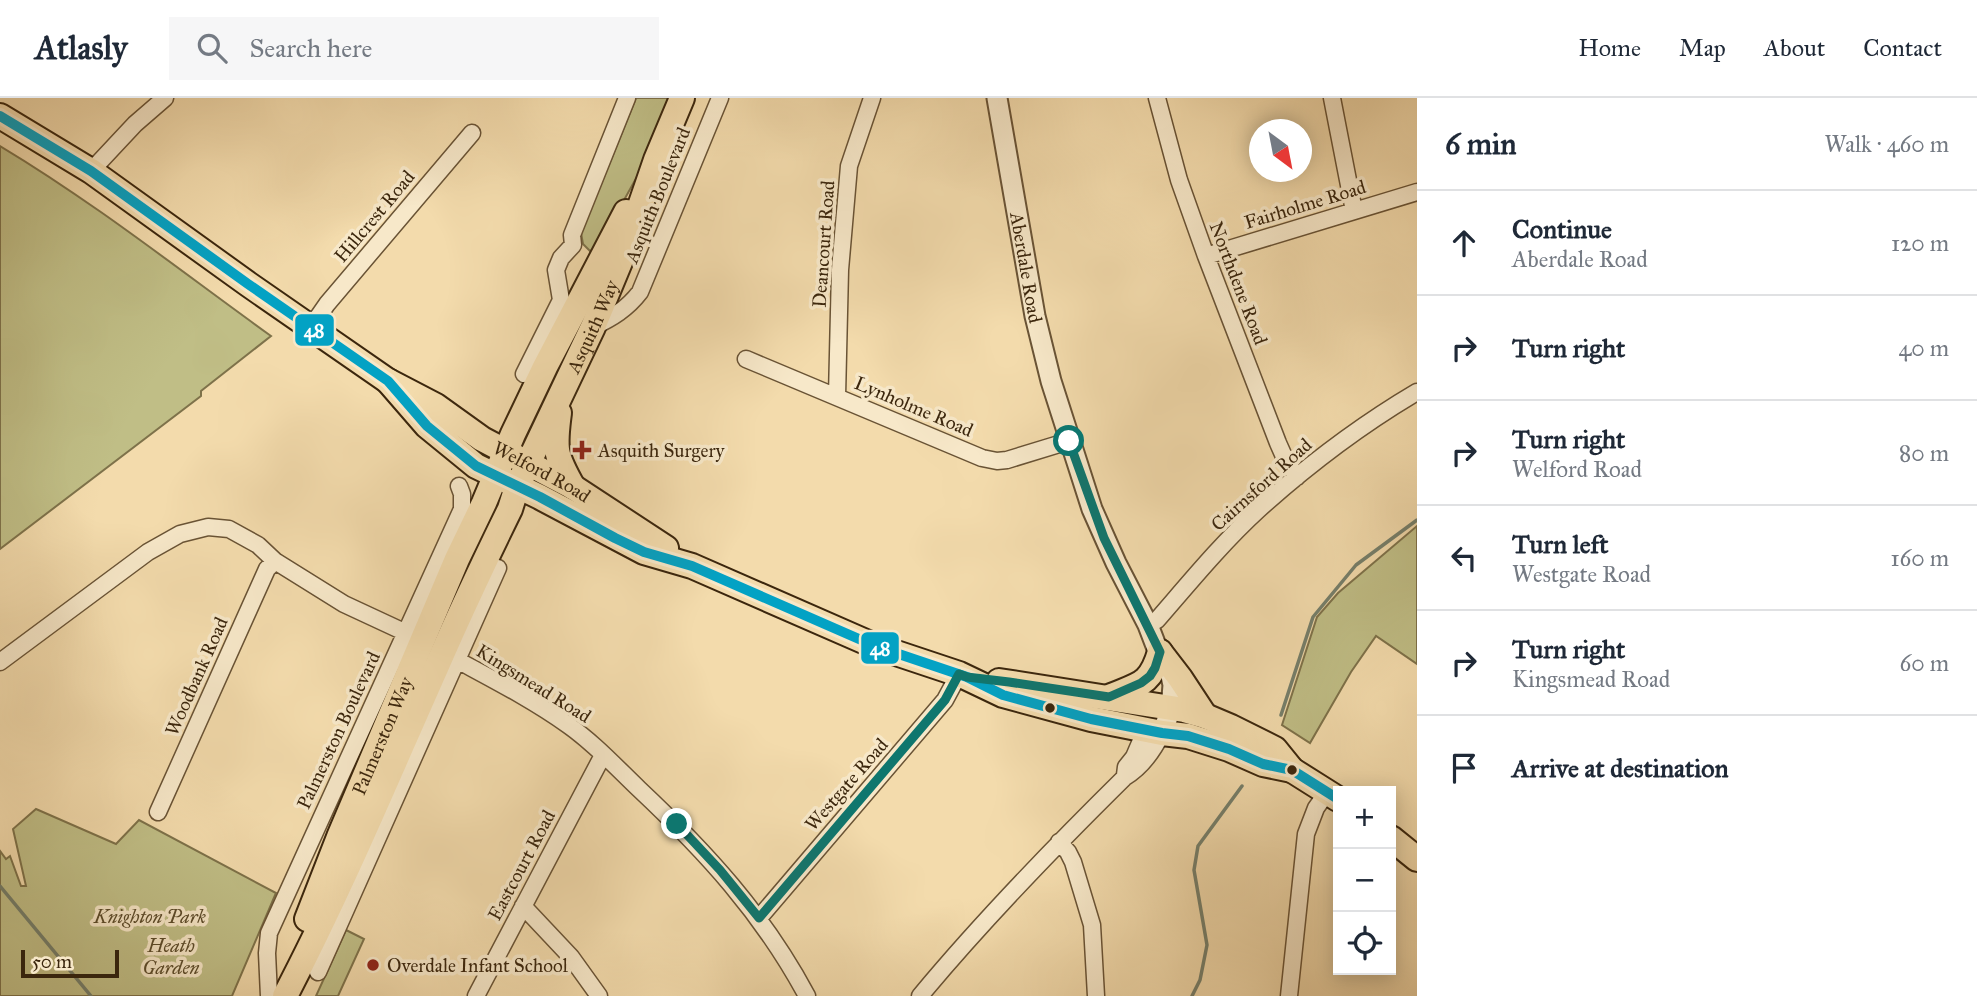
<!DOCTYPE html>
<meta charset="utf-8">
<style>
:root{--surface:#fff;--page:#f6f6f7;--text:#1f2937;--muted:#747a83;--line:#e0e1e3}
body{margin:0;font-family:"IM FELL Great Primer",serif;background:var(--page);color:var(--text)}
.controls{position:absolute;right:21px;bottom:21px;display:grid;overflow:hidden;border-radius:0px;box-shadow:0 4px 18px #0003}
.controls button{width:63px;height:63px;display:grid;place-items:center;padding:0;border:0;border-bottom:2px solid var(--line);background:var(--surface);color:var(--text);font:35px sans-serif}
.compass{position:absolute;left:1249px;top:21px;width:63px;height:63px;border-radius:50%;background:var(--surface);box-shadow:0 4px 18px #0003;rotate:148deg}
.scale{position:absolute;left:21px;bottom:18px;width:98px;box-sizing:border-box;padding-left:7px;border:4px solid #3b260d;border-top:0;font-size:19px;line-height:24px;white-space:nowrap;color:#3b260d;-webkit-text-stroke:5px #f7e8c9;paint-order:stroke}
.stop{position:absolute;width:21px;height:21px;margin:-16px;border:5px solid #0f766e;border-radius:50%;background:#fff}
.stop.end{background:#0f766e;border-color:#fff;box-shadow:0 2px 7px #0008}
.list{margin:0;padding:0;list-style:none}
h2{display:flex;justify-content:space-between;align-items:center;height:91px;margin:0;padding:0 28px;font-size:30px}
h2 small{font-size:23px;font-weight:400;color:var(--muted)}
.list li{display:grid;grid-template-columns:46px 1fr auto;gap:21px;align-items:center;box-sizing:border-box;height:105px;padding:0 28px;border-top:2px solid var(--line)}
.list b{display:block;font-size:26px;white-space:nowrap}
.list p{margin:0;font-size:23px;white-space:nowrap;color:var(--muted)}
.list em{font-size:23px;font-style:normal;color:var(--muted)}
.icon{flex:none;width:38px;height:38px;fill:none;stroke:currentColor;stroke-width:2;stroke-linecap:round;stroke-linejoin:round}
.map{position:relative;flex:none;width:1417px;height:898px;overflow:hidden}
header{display:flex;align-items:center;gap:42px;box-sizing:border-box;height:98px;padding:0 35px;background:var(--surface);border-bottom:2px solid var(--line)}
header strong{font-size:33px}
nav{display:flex;gap:38px;margin-inline-start:auto;font-size:24px}
.search{width:490px;height:63px;background:var(--page);display:flex;align-items:center;gap:18px;box-sizing:border-box;padding:0 24px;border-radius:0px;color:var(--muted);font-size:26px}
main{display:flex}
aside{flex:1;background:var(--surface)}
.map>svg:first-child{display:block}
.green{fill:#c0be86;stroke:#7e724a;stroke-width:2}
.lines{fill:none;stroke-linecap:round;stroke-linejoin:round}
.stream{stroke:#757f6b;stroke-width:3.5}
.minor-casing{stroke:#695335;stroke-width:19}
.tertiary-casing{stroke:#695335;stroke-width:23}
.primary-casing{stroke:#3b260d;stroke-width:28}
.trunk-casing{stroke:#3b260d;stroke-width:28}
.minor{stroke:#f7e8c9;stroke-width:16}
.tertiary{stroke:#f7e8c9;stroke-width:19}
.primary{stroke:#f3dbac;stroke-width:24}
.trunk{stroke:#f3dbac;stroke-width:24}
.bus-1-casing{stroke:#f7e8c9;stroke-width:16}
.bus-1{stroke:#03a2c4;stroke-width:10}
.route{stroke:#0f766e;stroke-width:9}
.poi-dot{fill:#8f2418;stroke:#f7e8c9;stroke-width:2.5}
.bus-dot{fill:#3b260d;stroke:#f7e8c9;stroke-width:2.5}
.labels{text-anchor:middle;stroke-width:7;stroke-linejoin:round;paint-order:stroke}
.street-label{font-size:19px;fill:#3b260d;stroke:#f7e8c9}
.poi-label{font-size:19px;fill:#3b260d;stroke:#f7e8c9;text-anchor:start}
.park-label{font-size:19px;font-style:italic;fill:#5c4c2b;stroke:#f7e8c9}
.line-badge{stroke:#f7e8c9;stroke-width:2.5}
.badge-label{font-size:19px;text-anchor:middle;font-weight:bold;fill:#fff}
</style>
<header>
<strong>Atlasly</strong>
<div class="search"><svg class="icon" aria-label="search" viewBox="0 0 24 24"><circle cx="10" cy="10" r="6"/><path d="M15 15l6 6"/></svg>Search here</div>
<nav><a>Home</a><a>Map</a><a>About</a><a>Contact</a></nav>
</header>
<main>
<div class="map">
<svg width="1417" height="898" viewBox="0 0 1417 898">
<rect width="100%" height="100%" fill="#f3dbac"/>
<filter id="stains"><feTurbulence type="fractalNoise" baseFrequency=".00286" numOctaves="4"/><feColorMatrix values="0 0 0 0 .2 0 0 0 0 .09 0 0 0 0 .02 0 0 0 .5 -.17"/></filter>
<radialGradient id="worn" r=".72"><stop offset=".6" stop-color="#630" stop-opacity="0"/><stop offset="1" stop-color="#630" stop-opacity=".3"/></radialGradient>
<!-- green -->
<path class="green" d="M636,0H671L649,57L598,149L590,153L583,146L581,135Z
M0,48C95,105 182,174 271,238L201,293V298L0,451Z
M1417,428V566L1376,538L1351,574L1310,645L1282,627L1317,519L1338,495Z
M36,711L116,746L139,722L276,795L232,898H0V753L6,761L10,758L21,788H26L13,731Z
M346,832L364,841L338,898H316Z"/>
<g class="lines">
<!-- stream -->
<path class="stream" d="M1281,617L1313,519L1356,467L1417,422
M0,788L91,898
M1192,898L1200,882L1207,847L1194,772L1198,748L1242,688"/>
<defs>
<path id="minor" d="M1157,0L1179,82L1206,158L1278,345L1286,363L1297,379
M1332,0L1354,113
M91,73L135,26L165,0
M1206,158L1417,94
M311,229L327,206L472,35
M593,229C612,220 627,211 640,194L720,0
M746,261L982,360L997,363L1007,362L1069,343
M524,276L561,202L556,172L561,160L573,147L572,137L627,0
M837,298L840,172L849,68L872,0
M1148,527L1157,522C1190,484 1222,445 1258,412C1307,368 1361,327 1417,294
M457,562C494,582 533,602 568,627C594,645 616,669 639,691C706,754 763,816 807,898
M0,564L148,454L180,436L208,429L229,431L258,447L275,463L344,506L415,539
M1125,677L1126,669L1134,659L1146,631
M158,714L267,471L275,463
M1059,744L1068,754L1073,764L1092,827L1096,898
M523,808L571,859L599,898
M759,820L945,602L959,576
M318,874L498,470
M269,898L267,855L269,835L462,411V396L459,388
M476,898L603,657
M920,898C984,821 1053,750 1125,679C1142,669 1153,653 1162,635
M1289,898L1306,736L1316,710L1328,693"/>
<g id="tertiary">
<path id="s1" d="M997,0L1035,218L1051,283L1092,411L1116,465L1148,527L1163,566L1170,573L1173,587L1171,611L1162,635"/>
</g>
<g id="primary">
<path id="s2" d="M0,18L91,73L248,186L388,283L436,308L482,341L573,389L666,450"/>
<path d="M388,283L427,328L476,368L540,399L644,454L692,468L875,548L959,576L1003,597L1091,621L1162,635L1188,638L1229,651L1263,666L1292,672"/>
<path d="M1160,554L1180,580L1205,618"/>
<path d="M999,583L1184,612L1205,618L1231,629L1275,651L1292,672L1338,701"/>
<path d="M1109,599C1139,586 1150,588 1160,554"/>
<path d="M1391,740L1417,761"/>
</g>
<g id="trunk">
<path d="M559,315C554,352 555,357 573,389"/>
<path id="s3" d="M307,821L339,739L457,461L484,405L513,336L545,269L626,114"/>
<path id="s4" d="M285,898C341,791 387,680 436,570C459,517 484,464 510,411L517,389L593,229L625,152L656,62L682,0"/>
</g>
</defs>
<!-- minor casing -->
<use href="#minor" class="minor-casing"/>
<!-- tertiary casing -->
<use href="#tertiary" class="tertiary-casing"/>
<!-- primary casing -->
<use href="#primary" class="primary-casing"/>
<!-- trunk casing -->
<use href="#trunk" class="trunk-casing"/>
<!-- minor -->
<use href="#minor" class="minor"/>
<!-- tertiary -->
<use href="#tertiary" class="tertiary"/>
<!-- primary -->
<use href="#primary" class="primary"/>
<!-- trunk -->
<use href="#trunk" class="trunk"/>
<defs>
<path id="bus-1" d="M0,18L91,73L248,186L388,283L427,328L476,368L540,399L615,440L644,454L692,468L875,548L967,579L1003,597L1091,621L1162,635L1188,638L1229,651L1263,666L1292,672L1338,701"/>
</defs>
<!-- bus-1 casing -->
<use href="#bus-1" class="bus-1-casing"/>
<!-- bus-1 -->
<use href="#bus-1" class="bus-1"/>
</g>
<g class="lines">
<!-- route -->
<path class="route" d="M677,726L720,772L759,820L945,602L959,576L967,579L1009,584L1109,599L1141,585L1150,578L1155,570L1160,554L1104,440L1069,343"/>
</g>
<!-- markers -->
<g class="poi-dot">
<path d="M578.5 341.5h7v7h7v7h-7v7h-7v-7h-7v-7h7z"/>
<circle cx="373" cy="867" r="7"/>
</g>
<g class="bus-dot">
<circle cx="1050" cy="610" r="6"/>
<circle cx="1292" cy="672" r="6"/>
</g>
<g class="labels">
<!-- street labels -->
<g class="street-label">
<text transform="translate(657 97) rotate(-68)" y="7">Asquith Boulevard</text>
<text transform="translate(1305 106) rotate(-17)" y="7">Fairholme Road</text>
<text transform="translate(374 118) rotate(-50)" y="7">Hillcrest Road</text>
<text transform="translate(823 146) rotate(-86)" y="7">Deancourt Road</text>
<text dy="7" stroke="none"><textPath href="#s1" startOffset="172">Aberdale Road</textPath></text>
<text transform="translate(1239 185) rotate(69)" y="7">Northdene Road</text>
<text dy="7" stroke="none"><textPath href="#s4" startOffset="737">Asquith Way</textPath></text>
<text transform="translate(914 308) rotate(23)" y="7">Lynholme Road</text>
<text dy="7" stroke="none"><textPath href="#s2" startOffset="649">Welford Road</textPath></text>
<text transform="translate(1261 386) rotate(-42)" y="7">Cairnsford Road</text>
<text transform="translate(196 578) rotate(-66)" y="7">Woodbank Road</text>
<text transform="translate(534 585) rotate(32)" y="7">Kingsmead Road</text>
<text transform="translate(338 632) rotate(-65)" y="7">Palmerston Boulevard</text>
<text dy="7" stroke="none"><textPath href="#s3" startOffset="198">Palmerston Way</textPath></text>
<text transform="translate(846 686) rotate(-49)" y="7">Westgate Road</text>
<text transform="translate(521 767) rotate(-62)" y="7">Eastcourt Road</text>
</g>
<!-- poi labels -->
<g class="poi-label">
<text x="598" y="359">Asquith Surgery</text>
<text x="387" y="874">Overdale Infant School</text>
</g>
<!-- park labels -->
<g class="park-label">
<text x="150" y="825">Knighton Park</text>
<text x="171" y="854">Heath<tspan x="171" dy="22">Garden</tspan></text>
</g>
</g>
<g class="line-badge">
<rect x="294" y="215" width="41" height="34" rx="7" fill="#03a2c4"/>
<rect x="860" y="533" width="40" height="34" rx="7" fill="#03a2c4"/>
</g>
<g class="badge-label">
<text x="314" y="239">48</text>
<text x="880" y="557">48</text>
</g>
<rect width="100%" height="100%" filter="url(#stains)"/>
<rect width="100%" height="100%" fill="url(#worn)"/>
</svg>
<div class="controls">
<button>+</button>
<button>−</button>
<button><svg class="icon" aria-label="locate" viewBox="0 0 24 24"><circle cx="12" cy="12" r="6"/><path d="M12 2v4M12 18v4M2 12h4M18 12h4"/></svg></button>
</div>
<svg class="compass" viewBox="-18 -18 36 36"><path d="M0-13l5 13h-10z" fill="#e53935"/><path d="M0 13l5-13h-10z" fill="#747a83"/></svg>
<div class="scale">50 m</div>
<div class="stop" style="left:1069px;top:343px"></div>
<div class="stop end" style="left:677px;top:726px"></div>
</div>
<aside>
<h2>6 min<small>Walk · 460 m</small></h2>
<ul class="list">
<li><svg class="icon" aria-label="ahead" viewBox="0 0 24 24"><path d="M12 20V5M6 11l6-6 6 6"/></svg><div><b>Continue</b><p>Aberdale Road</p></div><em>120 m</em></li>
<li><svg class="icon" aria-label="right" viewBox="0 0 24 24"><path d="M7 20v-9h11M14 6l5 5-5 5"/></svg><div><b>Turn right</b></div><em>40 m</em></li>
<li><svg class="icon" aria-label="right" viewBox="0 0 24 24"><path d="M7 20v-9h11M14 6l5 5-5 5"/></svg><div><b>Turn right</b><p>Welford Road</p></div><em>80 m</em></li>
<li><svg class="icon" aria-label="left" viewBox="0 0 24 24"><path d="M17 20v-9H6M10 6l-5 5 5 5"/></svg><div><b>Turn left</b><p>Westgate Road</p></div><em>160 m</em></li>
<li><svg class="icon" aria-label="right" viewBox="0 0 24 24"><path d="M7 20v-9h11M14 6l5 5-5 5"/></svg><div><b>Turn right</b><p>Kingsmead Road</p></div><em>60 m</em></li>
<li><svg class="icon" aria-label="arrive" viewBox="0 0 24 24"><path d="M6 21V4h12l-3 4 3 4H6"/></svg><div><b>Arrive at destination</b></div></li>
</ul>
</aside>
</main>
